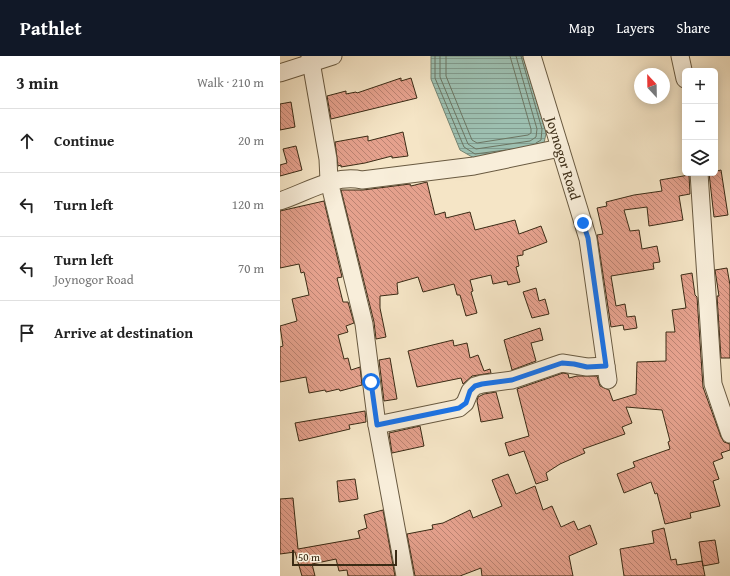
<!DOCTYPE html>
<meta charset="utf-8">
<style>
:root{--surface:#fff;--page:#f2f2f2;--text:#222;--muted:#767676;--line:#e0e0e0;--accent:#111827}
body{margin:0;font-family:"Gentium Book Plus",serif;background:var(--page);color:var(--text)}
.controls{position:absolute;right:12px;top:12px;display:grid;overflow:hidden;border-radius:6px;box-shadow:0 2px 10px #0003}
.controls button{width:36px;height:36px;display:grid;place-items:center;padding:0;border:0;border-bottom:1px solid var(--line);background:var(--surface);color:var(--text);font:20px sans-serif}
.compass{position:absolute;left:354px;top:12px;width:36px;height:36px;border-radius:50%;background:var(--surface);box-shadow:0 2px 10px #0003;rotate:338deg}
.scale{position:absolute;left:12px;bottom:10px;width:105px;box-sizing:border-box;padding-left:4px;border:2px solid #3a2b15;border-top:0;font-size:11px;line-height:14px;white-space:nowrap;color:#3a2b15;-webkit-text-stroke:3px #f8eeda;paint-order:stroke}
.stop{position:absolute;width:12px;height:12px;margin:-9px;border:3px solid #1a73e8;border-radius:50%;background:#fff}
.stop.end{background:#1a73e8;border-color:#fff;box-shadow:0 1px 4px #0008}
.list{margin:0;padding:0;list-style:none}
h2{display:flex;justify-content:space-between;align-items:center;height:52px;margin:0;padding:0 16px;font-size:17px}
h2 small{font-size:13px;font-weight:400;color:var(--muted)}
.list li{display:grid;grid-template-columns:26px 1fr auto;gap:12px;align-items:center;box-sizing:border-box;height:64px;padding:0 16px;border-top:1px solid var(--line)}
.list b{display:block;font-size:15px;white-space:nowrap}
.list p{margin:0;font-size:13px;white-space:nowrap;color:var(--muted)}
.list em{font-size:13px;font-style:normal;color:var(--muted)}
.icon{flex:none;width:22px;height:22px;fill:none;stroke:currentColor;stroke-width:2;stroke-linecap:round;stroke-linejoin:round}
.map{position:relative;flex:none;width:450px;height:520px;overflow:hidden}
header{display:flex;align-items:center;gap:24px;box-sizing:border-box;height:56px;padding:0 20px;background:var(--accent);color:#fff}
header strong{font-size:19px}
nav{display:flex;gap:22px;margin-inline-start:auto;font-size:14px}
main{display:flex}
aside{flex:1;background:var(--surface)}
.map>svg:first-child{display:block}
.water{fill:url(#water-rules);stroke:#758472}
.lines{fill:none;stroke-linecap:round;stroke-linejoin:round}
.shore{stroke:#6c7562;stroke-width:1}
.building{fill:url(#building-back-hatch);stroke:#3a2b15}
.minor-casing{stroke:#695a41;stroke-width:19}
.minor{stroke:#f8eeda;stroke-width:17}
.route{stroke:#1a73e8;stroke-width:5}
.labels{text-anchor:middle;stroke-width:3;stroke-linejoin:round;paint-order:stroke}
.street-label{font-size:14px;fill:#3a2b15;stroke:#f8eeda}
</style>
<header>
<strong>Pathlet</strong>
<nav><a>Map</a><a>Layers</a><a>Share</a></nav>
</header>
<main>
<aside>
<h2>3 min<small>Walk · 210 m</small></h2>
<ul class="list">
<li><svg class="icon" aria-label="ahead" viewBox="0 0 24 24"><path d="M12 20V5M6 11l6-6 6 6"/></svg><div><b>Continue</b></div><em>20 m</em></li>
<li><svg class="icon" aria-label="left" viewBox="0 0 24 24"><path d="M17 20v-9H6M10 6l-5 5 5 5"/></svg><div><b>Turn left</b></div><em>120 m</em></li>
<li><svg class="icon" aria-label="left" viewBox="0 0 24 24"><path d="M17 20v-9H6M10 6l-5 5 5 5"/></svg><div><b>Turn left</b><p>Joynogor Road</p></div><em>70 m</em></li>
<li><svg class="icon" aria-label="arrive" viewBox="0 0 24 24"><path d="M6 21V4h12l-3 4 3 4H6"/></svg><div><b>Arrive at destination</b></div></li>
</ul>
</aside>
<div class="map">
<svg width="450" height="520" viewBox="0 0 450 520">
<defs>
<pattern id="water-rules" width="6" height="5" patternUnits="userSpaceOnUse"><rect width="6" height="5" fill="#9dbfb0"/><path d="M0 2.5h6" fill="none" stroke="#819b8e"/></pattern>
<pattern id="building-back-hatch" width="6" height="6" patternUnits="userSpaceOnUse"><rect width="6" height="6" fill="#e5a18d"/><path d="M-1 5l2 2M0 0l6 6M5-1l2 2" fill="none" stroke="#bb8372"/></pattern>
</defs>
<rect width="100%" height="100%" fill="#f5e5c6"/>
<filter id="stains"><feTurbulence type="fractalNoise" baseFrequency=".005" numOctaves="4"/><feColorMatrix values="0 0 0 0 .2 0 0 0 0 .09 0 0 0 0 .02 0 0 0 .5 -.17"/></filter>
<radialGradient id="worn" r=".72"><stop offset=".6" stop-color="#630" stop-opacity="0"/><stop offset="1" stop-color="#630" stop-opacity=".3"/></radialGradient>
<!-- water -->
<path class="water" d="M151,0H245L267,73L264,87L194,102L180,94L151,23Z"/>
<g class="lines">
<!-- shore -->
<path class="shore" d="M155,0V22L184,91L195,98L226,94
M160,0V21L188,88L196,93L250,85L256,81L257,73L236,0
M166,0V20L192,84L197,87L248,79L251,77V73L230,0
M241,0L262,73L261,84L256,87"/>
</g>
<!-- building -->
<path class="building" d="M121,22V25L131,22L137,42L51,63L47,40L66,35V38L76,36L77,37Z
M11,46L15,71L0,74V48Z
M123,76L128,100L112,102V100L85,107L61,111V109L58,110L55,86L88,80V85Z
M16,90L22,114L0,120V109L7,107L3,93Z
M441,114L448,159L434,161L429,117Z
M409,119L410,138L399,140L403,164L369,170L367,151L344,154L350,175L359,174L362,193L377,190L380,206L373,207L374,213L331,220L336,250L345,248L347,261L355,260L357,272L344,274L343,269L331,271L317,179L323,178L317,152L327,150L326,146L354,139L382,135L380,124Z
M147,126L155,159L165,156L166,162L190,156L195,174L235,164L239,178L261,170L267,186L243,195V199L237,200L239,210L236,211L240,226L228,229L227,225L213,228L211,219L190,224L193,235L191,236L197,257L186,260L180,239H177L174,228L143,236L138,221L117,227L118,238L100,240V252L106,281L96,283L94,266L61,134H83L130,128L131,130Z
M44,145L62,221L57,222L63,246H68L74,267L66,270L68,276L58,279L64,303L68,302L71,314L80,311L82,329L60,335L59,333L46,336L45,334L29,337L26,321L0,326V291L3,290L0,270L17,265L12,243L29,239L24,216L21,217L19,208L0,212V155Z
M447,212L450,229V302H441L437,240H439L435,214Z
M412,217L415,239L417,241L423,331L441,381L444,386L450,388V394L441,397L443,402L433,406L439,423L433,425L440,450L410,457L411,462L385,468L377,437L375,438L371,426L344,437L337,418L355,411L353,406L390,393L388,386L390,385L382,354L346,351L352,367L342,371L345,378L303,393L305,397L280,408L266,417L268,424L256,428L244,395L229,400L225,387L249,380L237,333L283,317L288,318L289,322L297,320H317L320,330L329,334L333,345L356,338L357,306L386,305V276H395L392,254L406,252L401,219Z
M256,232L259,245L265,243L269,258L252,262L243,236Z
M260,272L263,284L251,287L256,305L232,314L224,284Z
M173,284L174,290L187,287L190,302L198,299L204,315L210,313L211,317L192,320L183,328L181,322L137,331L128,295Z
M110,302L117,343L104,345L99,304Z
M216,336L223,362L201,366L197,345L198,341L204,338Z
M85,355L86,366L69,369L70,373L19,385L15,367Z
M140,370L144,390L112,397L109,377Z
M228,418L236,438L255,430L263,454L272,450L281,471L294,465L298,474L310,469L317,488L289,500L293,520H202L201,512L180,520H135L127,478L153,473L152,469L163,467L190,454L193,462L222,450L212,424Z
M75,423L78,443L59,446L57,425Z
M13,442L18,493L80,482L78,475L87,472L84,459L103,454L115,520H68L67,514L59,515L56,503L32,508L35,520H22L15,496L0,498V443Z
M384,472L391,504L396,503L397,509L422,505L425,520H344L340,493L374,487L372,475Z
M435,484L439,507L423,510L419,486Z"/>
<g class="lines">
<defs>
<g id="minor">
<path d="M30,0L48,103L49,125L84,268L97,369L125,520"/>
<path id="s1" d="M252,0L308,183L328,324"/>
<path d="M400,0L405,23"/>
<path d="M0,17L53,0"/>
<path d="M419,117L433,328L450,378"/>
<path d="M0,145C27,136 54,118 82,124L194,110L280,92"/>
<path d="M97,369L179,352L185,347L190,335L195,330L202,328L232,324L282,307L307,311L326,310"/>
</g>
</defs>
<!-- minor casing -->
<use href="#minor" class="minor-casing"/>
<!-- minor -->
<use href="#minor" class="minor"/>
</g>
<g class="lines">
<!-- route -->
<path class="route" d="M91,326L97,369L179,352L186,347L190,335L195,330L202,328L232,324L282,307L294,308L307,311L326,310L308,182L303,167"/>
</g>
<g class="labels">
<!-- street labels -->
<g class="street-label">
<text dy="5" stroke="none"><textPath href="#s1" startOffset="107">Joynogor Road</textPath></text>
</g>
</g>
<rect width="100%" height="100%" filter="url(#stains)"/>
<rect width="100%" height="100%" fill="url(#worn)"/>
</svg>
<div class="controls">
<button>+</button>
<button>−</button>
<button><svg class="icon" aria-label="layers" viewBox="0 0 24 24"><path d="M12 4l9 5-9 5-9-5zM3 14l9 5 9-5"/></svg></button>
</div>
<svg class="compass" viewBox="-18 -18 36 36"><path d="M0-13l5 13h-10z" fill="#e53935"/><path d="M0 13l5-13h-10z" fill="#767676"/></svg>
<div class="scale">50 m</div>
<div class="stop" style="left:91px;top:326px"></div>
<div class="stop end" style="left:303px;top:167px"></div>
</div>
</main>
